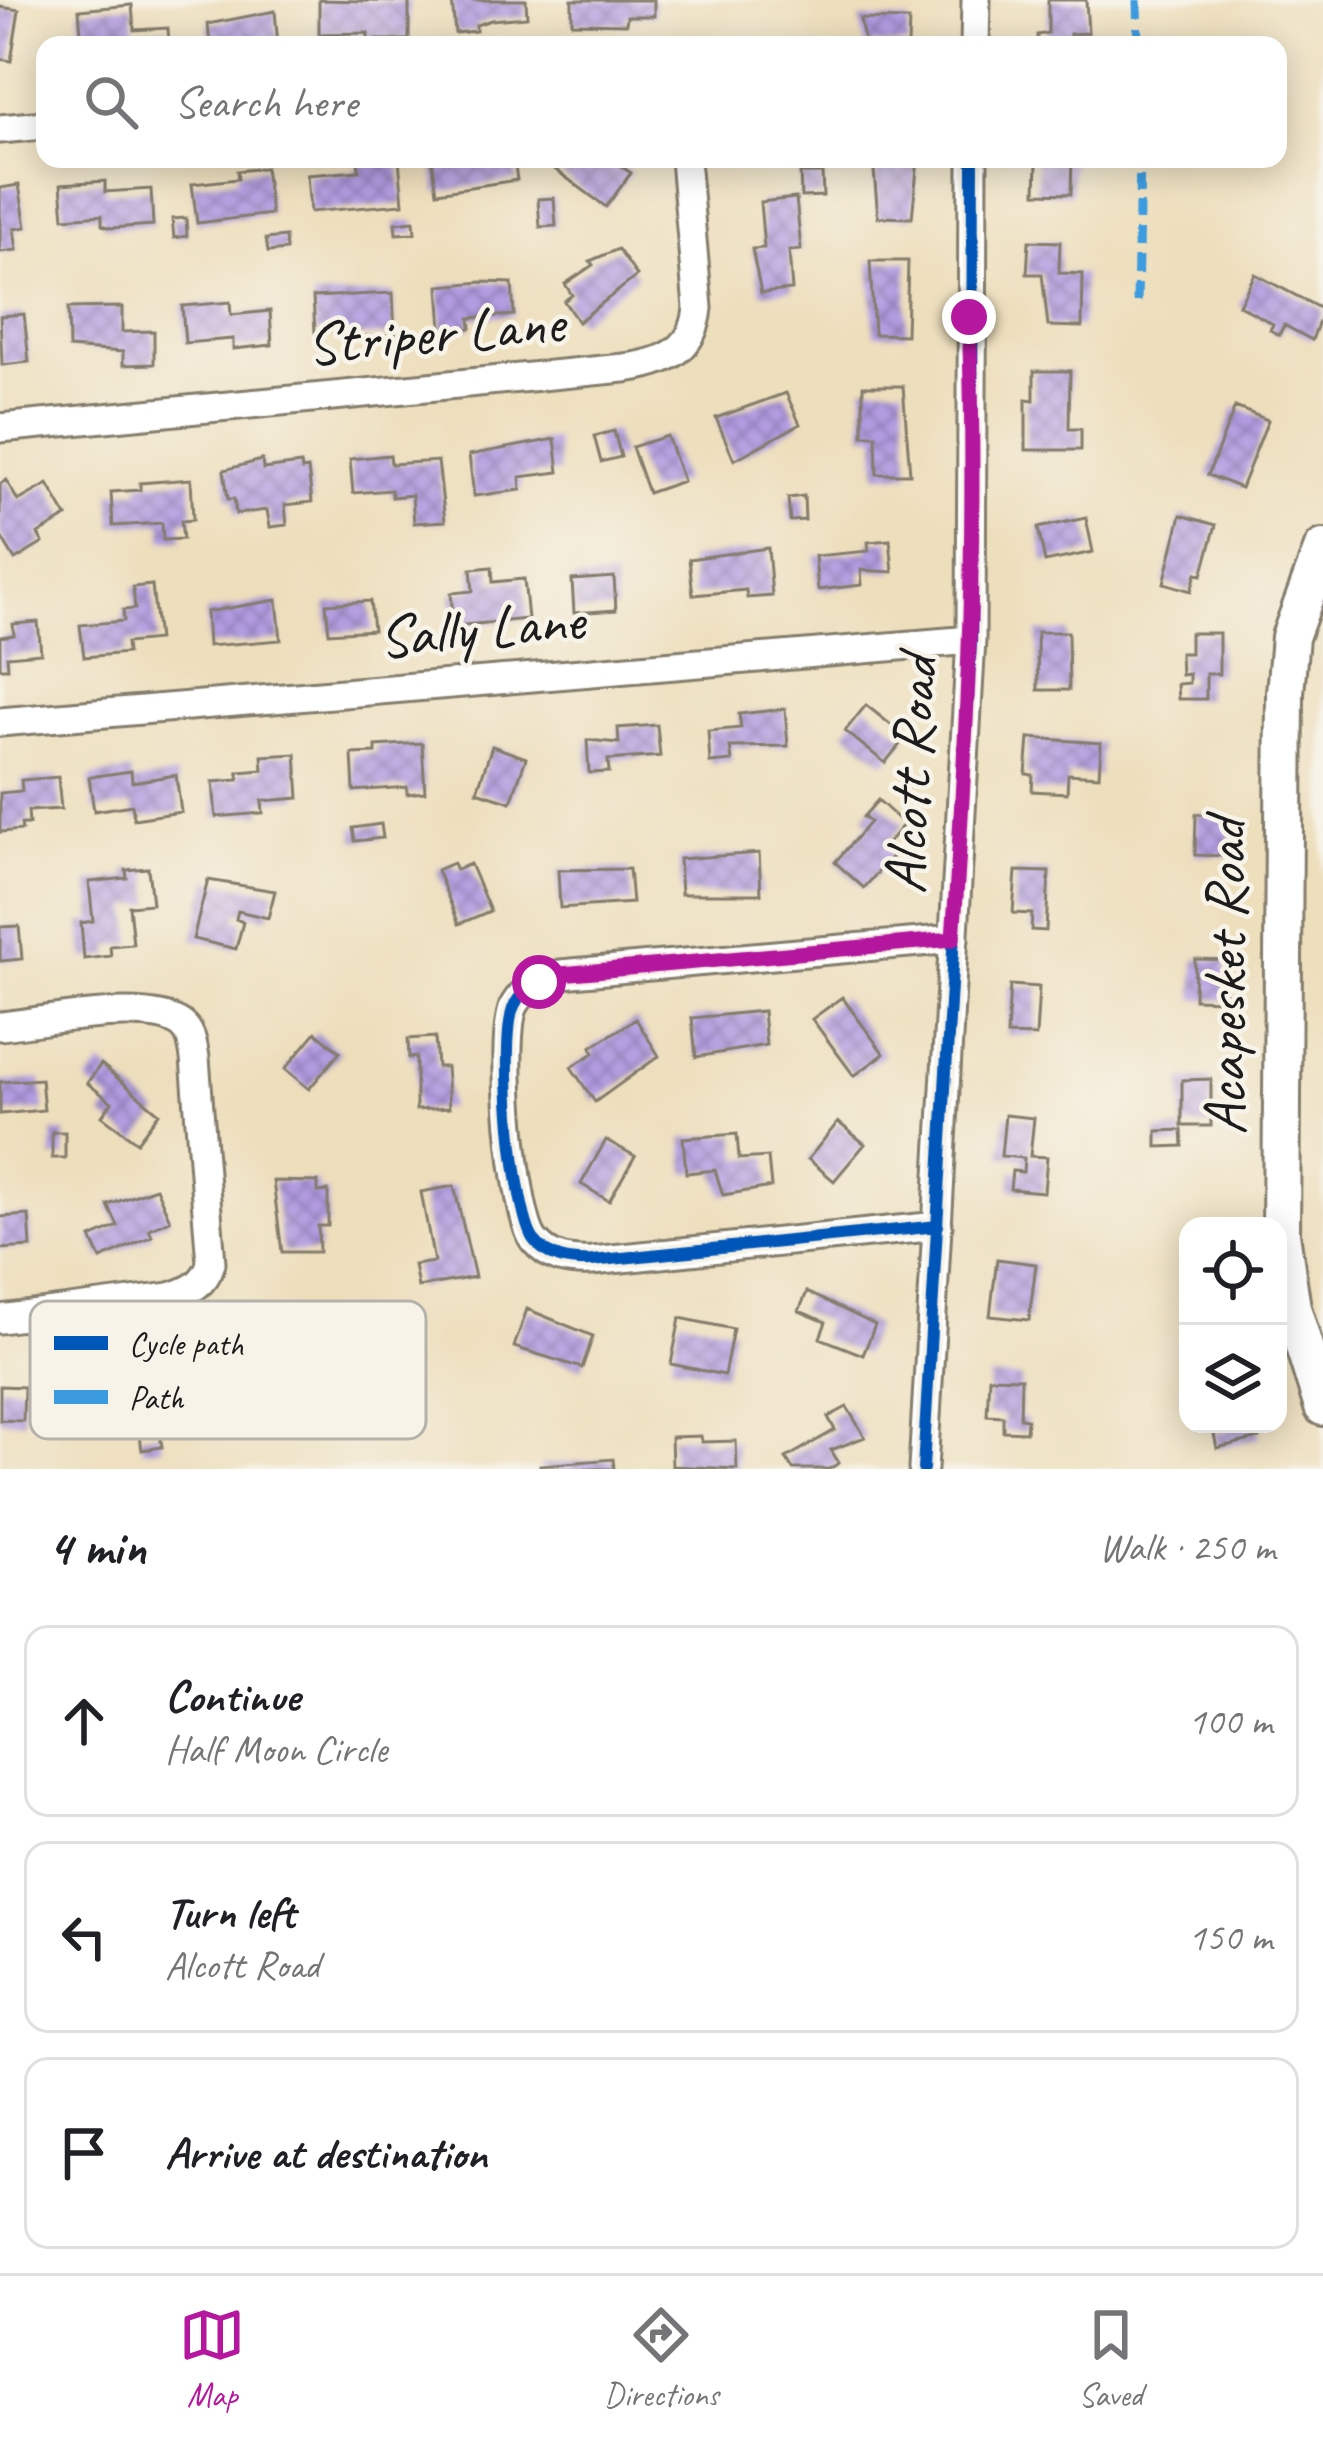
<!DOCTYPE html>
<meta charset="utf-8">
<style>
:root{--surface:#fff;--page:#f2f2f2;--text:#202124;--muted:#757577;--line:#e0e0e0;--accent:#b5179e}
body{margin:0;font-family:Caveat,sans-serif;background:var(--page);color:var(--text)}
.controls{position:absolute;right:36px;bottom:36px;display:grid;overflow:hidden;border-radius:24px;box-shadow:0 6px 30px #0003}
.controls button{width:108px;height:108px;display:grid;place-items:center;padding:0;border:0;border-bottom:3px solid var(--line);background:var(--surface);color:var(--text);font:60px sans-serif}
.stop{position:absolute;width:36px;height:36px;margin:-27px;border:9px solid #b5179e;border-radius:50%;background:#fff}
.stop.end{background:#b5179e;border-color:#fff;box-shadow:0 3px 12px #0008}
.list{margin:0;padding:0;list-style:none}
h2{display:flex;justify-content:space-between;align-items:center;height:156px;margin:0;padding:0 48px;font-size:51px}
h2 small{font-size:39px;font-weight:400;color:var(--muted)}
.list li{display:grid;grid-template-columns:78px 1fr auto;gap:36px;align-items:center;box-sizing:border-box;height:192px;margin:0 24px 24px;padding:0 24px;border:3px solid var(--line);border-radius:24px}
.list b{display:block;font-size:45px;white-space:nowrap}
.list p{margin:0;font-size:39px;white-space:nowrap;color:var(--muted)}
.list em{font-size:39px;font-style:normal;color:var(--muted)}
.icon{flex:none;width:66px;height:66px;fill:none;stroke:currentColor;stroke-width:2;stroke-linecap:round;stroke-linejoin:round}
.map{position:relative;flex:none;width:1323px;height:1469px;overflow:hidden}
.search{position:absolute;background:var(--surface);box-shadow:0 6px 30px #0003;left:36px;right:36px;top:36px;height:132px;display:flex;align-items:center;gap:30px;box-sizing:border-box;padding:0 42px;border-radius:24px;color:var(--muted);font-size:45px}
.sheet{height:804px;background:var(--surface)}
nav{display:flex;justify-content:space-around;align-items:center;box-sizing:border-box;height:168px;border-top:3px solid var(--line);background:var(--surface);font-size:33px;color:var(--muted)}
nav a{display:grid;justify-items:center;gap:6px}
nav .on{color:var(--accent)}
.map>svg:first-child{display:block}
.building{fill:url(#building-cross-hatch)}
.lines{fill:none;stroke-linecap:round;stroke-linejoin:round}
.minor-casing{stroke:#847d6c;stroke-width:33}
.major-casing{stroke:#847d6c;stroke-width:42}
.minor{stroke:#fff;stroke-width:27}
.major{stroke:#fff;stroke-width:36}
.quiet{stroke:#3c9bdf;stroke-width:9;stroke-dasharray:18 9;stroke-linecap:butt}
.cycleway-casing{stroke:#f7f3e8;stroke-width:20}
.cycleway{stroke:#0057b8;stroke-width:12}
.route{stroke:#b5179e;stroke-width:15}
.labels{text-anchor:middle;stroke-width:9;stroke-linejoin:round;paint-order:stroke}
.street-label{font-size:60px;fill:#1c1c1c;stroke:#f7f3e8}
.key{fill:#f7f3e8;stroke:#b5b2ab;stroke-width:3}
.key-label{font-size:33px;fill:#1c1c1c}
</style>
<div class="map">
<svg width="1323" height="1469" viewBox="0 0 1323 1469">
<defs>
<pattern id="building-cross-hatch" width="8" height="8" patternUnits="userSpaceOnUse" patternTransform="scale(3)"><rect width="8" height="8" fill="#b29ce1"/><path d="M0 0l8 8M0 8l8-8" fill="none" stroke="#907eb6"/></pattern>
</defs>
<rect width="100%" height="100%" fill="#f7f3e8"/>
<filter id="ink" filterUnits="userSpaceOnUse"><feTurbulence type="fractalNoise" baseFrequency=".00833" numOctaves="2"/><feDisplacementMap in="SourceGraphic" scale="24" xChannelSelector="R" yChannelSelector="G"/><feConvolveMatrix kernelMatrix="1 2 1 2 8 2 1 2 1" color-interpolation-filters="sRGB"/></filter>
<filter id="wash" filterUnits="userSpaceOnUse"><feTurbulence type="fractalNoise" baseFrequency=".004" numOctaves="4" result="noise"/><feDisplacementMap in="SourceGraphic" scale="48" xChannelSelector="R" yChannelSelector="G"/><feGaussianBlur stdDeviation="2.7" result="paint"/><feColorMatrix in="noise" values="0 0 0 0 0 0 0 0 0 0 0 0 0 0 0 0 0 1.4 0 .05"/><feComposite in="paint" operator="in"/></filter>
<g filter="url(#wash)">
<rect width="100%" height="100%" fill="#eddebc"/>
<g id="blocks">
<!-- building -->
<path class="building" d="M319,0L409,2V40H368V33L319,34Z
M452,0H526L527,17L491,20L476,25V31L455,33Z
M572,0H654V16H627L626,24L572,23Z
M1048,0H1086L1088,33L1070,34L1071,45H1037V35L1048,33Z
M132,5L134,30L168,28L169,45H82L79,10Z
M0,7L19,10L11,61L0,59Z
M275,11L278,45H210L208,24Z
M860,19L909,20L908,45H865Z
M358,159H399L403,204L310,212L307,175L359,171Z
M432,159H514L517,180L437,192Z
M554,159H611L631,173L606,207L549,165Z
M873,159H918L912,218L878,217Z
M1030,159H1072L1071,194L1036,193L1037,163Z
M265,168L271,214L197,223L192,184L238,179L237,171Z
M800,173H822L823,196L801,197Z
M105,181V192L151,189L153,225L111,228L102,225V215L64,218L61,184Z
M19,185L26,227L14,229L17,250L0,252V188Z
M554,198L556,226L540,227L538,199Z
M796,198L801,250L789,251L792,290L761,293L752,249L764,248L760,202Z
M186,218L187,236L174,238L172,219Z
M414,221L415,233L396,234L395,223Z
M285,237L286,250L268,252L266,239Z
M1029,241L1060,242L1059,273L1083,274L1082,327L1048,326L1042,274H1027Z
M618,249L637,276L578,322L564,301L572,295L565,284L593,265L590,261Z
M870,261H908L906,335L874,334Z
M1255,274L1323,310L1312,340L1284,325L1279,335L1270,330L1273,324L1239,305Z
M482,282L512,283L514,315L470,318L471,328L442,330L439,286Z
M393,293L395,335L345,337V330L315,332L313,297Z
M230,302L231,315L270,311L272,345L233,349V339L185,343L182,306Z
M122,307V332L154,331V364L123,365V352L69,348L68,308Z
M24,314L29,362L2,365L0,316Z
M1034,371H1070L1069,429H1081V450H1026V399L1034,400Z
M863,386H903L910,474H877L876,435H863Z
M786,393L800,424L734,460L716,418Z
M1235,407L1268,420L1241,488L1208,475Z
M614,431L621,457L601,462L594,436Z
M667,436L683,481L648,493L632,447Z
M555,439L559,472L520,477L521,490L474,496L469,455Z
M390,455L391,464L438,461L445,521L414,523L412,495L392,497L391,490L353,493L350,459Z
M262,460L263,469L301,464L302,470L308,469L312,502L285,505L287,525L270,527L267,510L236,514L234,499H228L224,470Z
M191,479L193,520L181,521L183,539L163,540L162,523L113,526L111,492L140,490V483Z
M6,480L18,501L48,484L67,517L38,534L43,543L15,560L0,535V484Z
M804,496L805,520L790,521L788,498Z
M1181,515L1216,525L1202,575L1196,573L1191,591L1164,583Z
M1086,518L1093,552L1045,562L1038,528Z
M890,540L893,572L861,570L862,585L818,590L815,556L869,551L868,542Z
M768,548L772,596L747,598L746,590L693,595L689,559Z
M492,567L493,582L524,579L528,619L454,626L451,593L473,591L471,569Z
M614,577L616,610L574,613L572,580Z
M152,585L158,640L126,643L127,653L84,657L80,625L124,621L123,610L135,609L133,587Z
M277,600L281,640L208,646L206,612Z
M370,601L373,630L329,633L326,604Z
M38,622L41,653L7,656L8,668H0V637L14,635L13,624Z
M1037,632H1068L1069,690H1038Z
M1190,633H1219V674H1206V699H1178L1177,684L1189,683V674L1181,675L1180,653H1190Z
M866,705L906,737L885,763L845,731Z
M785,709L788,746L730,747L732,761L710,763L708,731L741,728L739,714Z
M657,725L660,756L608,760L609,772L589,773L587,740L619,743L618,728Z
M1029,738L1101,743L1099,776L1068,774L1067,793L1032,791L1033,775L1026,774Z
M422,743L425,792L407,794V787L354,791L352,754L376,753V746Z
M492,746L526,758L511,802L477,791Z
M296,754L299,798L262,801L263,813L216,817L213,782L239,780L238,772L263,770L262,756Z
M131,771L132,782L176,775L181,812L134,819L132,805L94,811L89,777Z
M58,777L61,809L28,811L29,824H21L22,830L0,832V793L22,791L21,780Z
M878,800L904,824L885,846L894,854L864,888L835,862L870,822L863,817Z
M1196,814L1230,815L1229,856L1195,855Z
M381,824L383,838L355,841L353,828Z
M759,853L761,894H681L679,859Z
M453,863L456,870L470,864L490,911L459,924L437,870Z
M148,868L152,904L129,906L133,944L110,946L111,956L84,959L81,923L93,921L89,882L127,878L126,870Z
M629,869L632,903L560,908L558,870Z
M1016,871L1049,872L1046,931L1031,930L1032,914L1013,913Z
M208,880L275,891L268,918L238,911L236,919L243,922L236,949L193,939Z
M19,926L22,959L0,961V927Z
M1195,959L1226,960L1224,1000L1194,999Z
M1010,985L1039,987L1036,1036L1007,1035Z
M842,997L884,1054L854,1076L812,1019Z
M763,1011L766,1045L696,1057L692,1018Z
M636,1019L659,1056L595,1102L571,1067L594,1053L591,1047Z
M316,1032L340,1052L309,1089L285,1069Z
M435,1037L437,1067H446L449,1108L416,1110V1057L409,1058L408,1039Z
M101,1064L159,1113L137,1142L102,1116L112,1102L87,1083Z
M41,1079L44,1110L0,1114V1082Z
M1211,1079V1126H1182V1080Z
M1005,1115L1034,1118L1030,1156L1047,1157L1044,1192L1010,1189L1012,1171L1023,1172L1024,1158L1001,1156Z
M838,1122L865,1144L834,1181L808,1159Z
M1182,1130L1183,1146L1157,1147V1131Z
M52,1132H65V1158H52Z
M737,1134L739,1159L768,1157L771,1187L723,1195L715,1170L686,1173L683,1138Z
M606,1140L635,1156L609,1201L581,1184Z
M273,1181L318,1182V1192L328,1191V1226H318L319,1252H282Z
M454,1186L475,1277L418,1287L414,1265L434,1262L421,1192Z
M156,1188L170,1220L149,1229L152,1236L101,1259L91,1238L118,1226L108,1205Z
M29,1215L31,1247L0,1249V1217Z
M997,1259L1036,1264L1029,1320L990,1316Z
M807,1292L875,1325L863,1355L820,1338L826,1322L799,1311Z
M527,1309L593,1336L582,1368L514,1347Z
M680,1318L733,1329L724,1375L671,1364Z
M989,1377L1021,1378L1020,1418L1027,1419L1026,1432L1003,1431V1416L987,1415Z
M0,1386L24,1387L23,1421L0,1420Z
M847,1407L865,1437L831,1450L839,1463L829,1469H793L786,1458L835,1430L828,1417Z
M1243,1424H1256L1260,1438L1217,1448L1214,1434Z
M160,1433L162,1447L142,1450L140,1435Z
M701,1436L702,1442L736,1441L737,1469L672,1466L671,1437Z
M613,1459L614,1469H541L540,1465Z"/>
</g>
</g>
<g filter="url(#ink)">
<use href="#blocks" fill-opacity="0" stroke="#847d6c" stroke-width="3"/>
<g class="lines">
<defs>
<path id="minor" d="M975,45L976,0
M0,129L45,125
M0,428L624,368C665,363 694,351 698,308L685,159
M0,722L971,640
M0,1026C41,1022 148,1000 181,1024C192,1032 193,1046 195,1058L211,1263C205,1284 190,1291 170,1297L0,1319
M938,1226L592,1261C569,1262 549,1259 534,1240C514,1213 498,1033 515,1004C525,987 543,981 561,974L954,939
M923,1469L971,640L973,159"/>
<path id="major" d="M1323,548L1290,637L1285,693L1281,1234L1292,1308L1323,1407"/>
</defs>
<!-- minor casing -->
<use href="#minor" class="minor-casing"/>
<!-- major casing -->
<use href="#major" class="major-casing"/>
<!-- minor -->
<use href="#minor" class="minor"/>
<!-- major -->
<use href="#major" class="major"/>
<!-- quiet -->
<path class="quiet" d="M1137,0L1138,45
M1137,302L1140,159"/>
<defs>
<path id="cycleway" d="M938,1226L592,1261C569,1262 549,1259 534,1240C514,1213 498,1033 515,1004C525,987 543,981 561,974L954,939
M923,1469L971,640L973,159"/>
</defs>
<!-- cycleway casing -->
<use href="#cycleway" class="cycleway-casing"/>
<!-- cycleway -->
<use href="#cycleway" class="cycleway"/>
</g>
</g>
<g class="lines" filter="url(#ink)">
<!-- route -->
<path class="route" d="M539,982L561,974L953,939C968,731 977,525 969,317"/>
</g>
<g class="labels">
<!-- street labels -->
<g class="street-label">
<text transform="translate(435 332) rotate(-5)" y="21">Striper Lane</text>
<text transform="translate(481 627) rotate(-5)" y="21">Sally Lane</text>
<text transform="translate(909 775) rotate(-87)" y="21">Alcott Road</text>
<text transform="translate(1224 977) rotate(-90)" y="21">Acapesket Road</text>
</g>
</g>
<!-- legend -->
<rect x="30" y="1301" width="396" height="138" rx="18" class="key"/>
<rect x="54" y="1336" width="54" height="14" fill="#0057b8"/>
<rect x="54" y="1390" width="54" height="14" fill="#3c9bdf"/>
<g class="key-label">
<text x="129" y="1355">Cycle path</text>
<text x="129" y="1409">Path</text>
</g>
</svg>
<div class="controls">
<button><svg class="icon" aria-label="locate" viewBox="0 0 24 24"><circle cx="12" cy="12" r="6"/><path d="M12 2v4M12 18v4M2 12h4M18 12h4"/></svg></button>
<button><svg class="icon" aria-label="layers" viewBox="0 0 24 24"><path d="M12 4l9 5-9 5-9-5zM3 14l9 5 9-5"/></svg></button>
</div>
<div class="stop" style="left:539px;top:982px"></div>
<div class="stop end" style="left:969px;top:317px"></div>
<div class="search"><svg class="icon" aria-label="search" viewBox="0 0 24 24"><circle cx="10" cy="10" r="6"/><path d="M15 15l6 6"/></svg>Search here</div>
</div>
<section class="sheet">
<h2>4 min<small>Walk · 250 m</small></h2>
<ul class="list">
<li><svg class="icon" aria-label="ahead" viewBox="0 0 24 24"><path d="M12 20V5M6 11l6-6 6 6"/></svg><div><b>Continue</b><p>Half Moon Circle</p></div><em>100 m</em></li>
<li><svg class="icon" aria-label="left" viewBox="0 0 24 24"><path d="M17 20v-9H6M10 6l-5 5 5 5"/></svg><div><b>Turn left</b><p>Alcott Road</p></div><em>150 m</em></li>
<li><svg class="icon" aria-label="arrive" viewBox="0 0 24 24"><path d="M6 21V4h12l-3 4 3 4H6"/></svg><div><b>Arrive at destination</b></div></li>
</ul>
</section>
<nav>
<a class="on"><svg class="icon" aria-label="map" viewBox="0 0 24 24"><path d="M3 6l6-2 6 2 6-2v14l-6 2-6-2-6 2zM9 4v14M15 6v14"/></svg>Map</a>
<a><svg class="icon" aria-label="directions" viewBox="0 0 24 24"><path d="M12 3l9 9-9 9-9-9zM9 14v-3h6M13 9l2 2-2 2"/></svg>Directions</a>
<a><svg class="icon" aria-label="saved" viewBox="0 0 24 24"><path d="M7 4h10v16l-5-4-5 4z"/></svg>Saved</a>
</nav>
